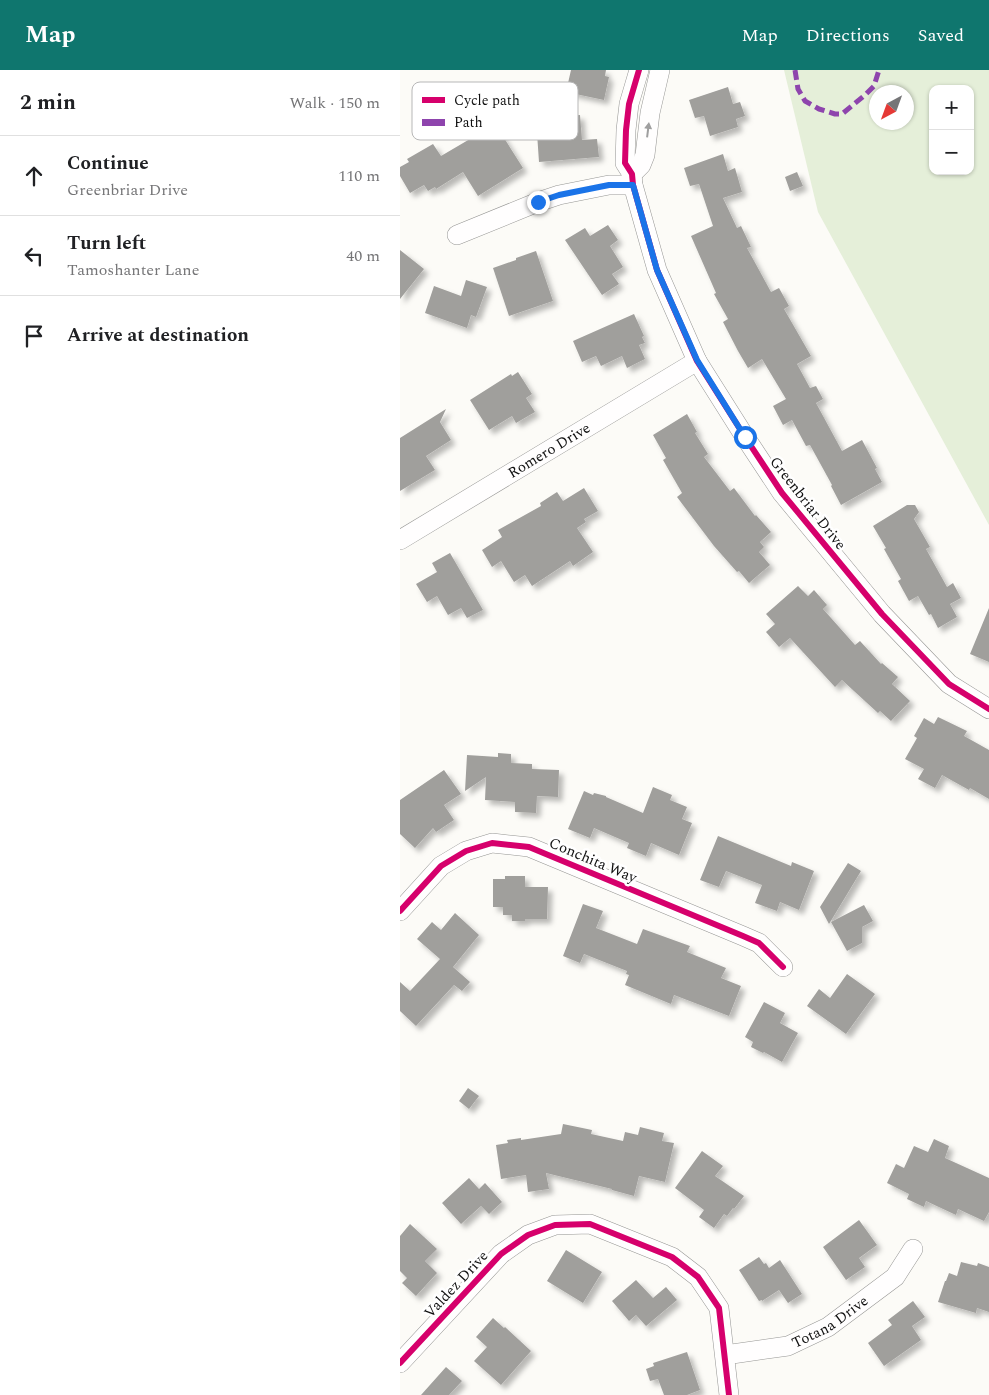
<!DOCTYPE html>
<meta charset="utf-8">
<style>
:root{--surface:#fff;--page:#f6f6f6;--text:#202124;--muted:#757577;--line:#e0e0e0;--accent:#0f766e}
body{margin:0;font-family:Spectral,serif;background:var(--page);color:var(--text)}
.controls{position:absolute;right:15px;top:15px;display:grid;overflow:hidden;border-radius:10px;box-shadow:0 1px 4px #0004}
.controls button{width:45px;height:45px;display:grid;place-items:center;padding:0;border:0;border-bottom:1px solid var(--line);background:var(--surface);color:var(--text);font:25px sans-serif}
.compass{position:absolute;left:469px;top:15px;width:45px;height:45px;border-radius:50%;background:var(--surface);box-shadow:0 1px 4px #0004;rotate:221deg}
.stop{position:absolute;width:15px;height:15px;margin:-11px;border:4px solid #1a73e8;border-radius:50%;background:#fff}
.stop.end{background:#1a73e8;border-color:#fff;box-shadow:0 1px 5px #0008}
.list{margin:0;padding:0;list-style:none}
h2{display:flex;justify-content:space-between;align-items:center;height:65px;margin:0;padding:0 20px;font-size:21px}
h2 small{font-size:16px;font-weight:400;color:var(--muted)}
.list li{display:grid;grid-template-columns:32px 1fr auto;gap:15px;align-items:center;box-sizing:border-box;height:80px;padding:0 20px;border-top:1px solid var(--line)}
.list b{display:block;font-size:19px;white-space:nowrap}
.list p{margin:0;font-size:16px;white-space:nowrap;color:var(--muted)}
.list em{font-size:16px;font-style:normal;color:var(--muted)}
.icon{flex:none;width:28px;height:28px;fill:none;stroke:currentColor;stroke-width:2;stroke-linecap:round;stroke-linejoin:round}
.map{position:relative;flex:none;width:589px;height:1325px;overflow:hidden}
header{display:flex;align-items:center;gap:30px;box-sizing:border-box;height:70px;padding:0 25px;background:var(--accent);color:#fff}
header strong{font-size:24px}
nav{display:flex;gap:28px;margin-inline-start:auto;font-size:18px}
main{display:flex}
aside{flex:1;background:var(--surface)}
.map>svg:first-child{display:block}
.green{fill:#e5efd9;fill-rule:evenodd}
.building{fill:#a09f9c;filter:url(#shadow)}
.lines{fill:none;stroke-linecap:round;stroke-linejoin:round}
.minor-casing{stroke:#969694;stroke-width:20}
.minor{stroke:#fffefe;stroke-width:19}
.quiet{stroke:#8e44ad;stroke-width:5;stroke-dasharray:10 5;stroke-linecap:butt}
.cycleway-casing{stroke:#fff;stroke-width:9}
.cycleway{stroke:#d6006c;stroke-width:6}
.oneway{fill:#9f9f9f}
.route{stroke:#1a73e8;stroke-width:6}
.labels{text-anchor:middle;stroke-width:5;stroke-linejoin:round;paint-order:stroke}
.street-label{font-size:15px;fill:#101010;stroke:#fff}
.key{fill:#fff;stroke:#b7b7b7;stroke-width:1}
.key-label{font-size:14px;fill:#101010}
</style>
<header>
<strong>Map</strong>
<nav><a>Map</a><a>Directions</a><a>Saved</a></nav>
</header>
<main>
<aside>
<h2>2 min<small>Walk · 150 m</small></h2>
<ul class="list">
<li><svg class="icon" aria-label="ahead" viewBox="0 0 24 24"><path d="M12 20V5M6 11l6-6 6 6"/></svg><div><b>Continue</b><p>Greenbriar Drive</p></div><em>110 m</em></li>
<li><svg class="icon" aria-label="left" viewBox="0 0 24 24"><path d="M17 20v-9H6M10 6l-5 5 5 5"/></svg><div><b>Turn left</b><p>Tamoshanter Lane</p></div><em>40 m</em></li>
<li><svg class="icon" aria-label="arrive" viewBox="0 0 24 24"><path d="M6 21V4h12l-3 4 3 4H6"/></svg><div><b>Arrive at destination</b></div></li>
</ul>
</aside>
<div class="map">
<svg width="589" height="1325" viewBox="0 0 589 1325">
<defs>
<filter id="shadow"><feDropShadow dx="4.5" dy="4.5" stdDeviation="2.5" flood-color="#0004"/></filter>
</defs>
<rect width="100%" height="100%" fill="#fcfbf7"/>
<!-- green -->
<path class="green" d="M384,0H589V455L418,142ZM533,19H570V101H533ZM477,22H507V52H477Z"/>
<!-- building -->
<path class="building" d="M171,0H206L205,6L209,7L204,30L166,22Z
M328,17L333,34L340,32L345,46L336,49L338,57L310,66L304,46L295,48L289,30Z
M105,29L92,49L123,98L78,126L63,102L36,119L35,117L28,121L24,115L10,123L0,106V97L9,92L7,89L33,74L41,86L75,66L66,53Z
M180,45L182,70L197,69L199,87L139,92L137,63L146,62L145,56L166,54V46Z
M323,84L328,101L335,98L342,122L323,128L337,158L341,156L351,177L347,178L371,222L379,218L389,236L384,239L411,286L397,294L410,318L416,316L423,329L416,333L442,381L462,370L477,398L475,399L482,412L441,435L431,416L432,415L410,375L406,376L392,350L383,355L373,336L386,329L362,289L348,298L338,281L323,252L328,249L314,224L316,223L291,166L313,156L299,114L290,116L284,98Z
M397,102L403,116L390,121L385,107Z
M208,155L218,170L210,176L223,197L212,204L219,214L202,225L165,170L185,158L190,166Z
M0,180L24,199L0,229Z
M136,181L153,231L109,246L93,198L116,190V188Z
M66,210L87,217L76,247L71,245L67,258L25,243L34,216L61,226Z
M234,244L244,266L242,267L245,273L239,275L245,289L227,298L222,286L201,296L196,286L182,292L173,271Z
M118,302L132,324L126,328L135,342L116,353L112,346L89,360L70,330L111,304L112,306Z
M46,339L40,352L51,370L26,386L35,400L0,421V368Z
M287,344L297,362L295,363L308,384L304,387L330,421L334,418L355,446L356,445L371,462L360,472L364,477L359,482L370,495L349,513L339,501L337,502L314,476L277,427L282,423L263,390L266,388L253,365Z
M184,418L198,441L184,449L186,452L177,458L193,482L173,496L170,491L132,516L125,505L114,512L101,491L92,497L82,480L102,467L98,460L141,436L140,433L157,422L163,431Z
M507,435H515L519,442L514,449L530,477L526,479L547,517L553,513L561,528L550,534L557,547L538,558L531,544L529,545L518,526L509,531L498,511L501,509L484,479L486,478L473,456Z
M50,483L83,540L67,548L61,538L48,545L37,526L27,532L16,514L37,502L32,493Z
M398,516L408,526L414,520L427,535L423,539L455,575L460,571L481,594L482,593L498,607L492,614L510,631L491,651L480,641L478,643L442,610L435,617L390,568L379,577L366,562L375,554L366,544Z
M589,538V592L570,584Z
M538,647L567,661L564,666L589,680V729L570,718L569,720L542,705L535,718L518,709L524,699L505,689L517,668L514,666L524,648L534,654Z
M98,683L111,684V693L132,694V699L159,700L158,727L137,726L136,743L115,742V732L85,730L86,707L65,721L67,685L98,687Z
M44,700L61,724L44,735L54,750L36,762L33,758L15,778L0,764V730Z
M253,717L272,725L270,730L287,737L282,749L292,753L279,785L251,773L246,786L227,778L229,773L194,758L190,768L168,759L184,721L193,725L194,723L206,726V727L243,743Z
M318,766L391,796L392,792L414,801L399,840L380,832L377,841L355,833L362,815L326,801L319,817L300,810Z
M448,793L461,801L429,854L420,837Z
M105,806H125V817H148L147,849H125V851H112V845H103V837H93V809H105Z
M183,834L203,841L196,858L237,874L243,859L290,876L287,882L326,898L321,908L341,916L329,946L274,925L271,934L225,915L229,905L226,904L227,901L184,884L180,893L163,886Z
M464,835L473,851L462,857V873L447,881L431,852Z
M55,843L79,865L53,897L70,912L62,921L54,915L16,956L0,941V912L10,921L40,889L17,869L32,852L41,860Z
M447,904L475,924L446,964L407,936L419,919L430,928Z
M364,932L385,943L380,953L398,963L382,992L364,982L363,983L351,977L353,972L345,967Z
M68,1018L79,1026L69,1039L59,1031Z
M163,1054L192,1060L191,1064L223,1071L225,1062L238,1065L240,1057L264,1063L262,1071L274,1073L265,1112L239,1106L234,1126L212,1120V1119L146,1103L149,1119L128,1122L126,1105L101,1109L96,1075L108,1073L107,1070L121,1068V1070L161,1064Z
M534,1069L549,1076L545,1088L589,1108V1142L584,1151L558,1139L556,1145L526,1131L524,1137L507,1129L509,1124L487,1113L496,1094L504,1098L514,1076L528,1082Z
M302,1081L323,1096L315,1106L344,1126L334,1139L333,1138L327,1146L324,1144L314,1158L299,1147L304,1140L275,1118Z
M69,1108L79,1119L85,1113L102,1132L89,1144L81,1136L61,1154L42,1133Z
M459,1150L477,1175L459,1188L465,1197L446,1210L423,1177Z
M10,1154L37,1179L25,1191L37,1203L16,1226L2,1213L7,1208L0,1201V1166Z
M166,1180L202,1202L183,1233L147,1211Z
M359,1187L364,1194L366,1193L369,1198L380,1190L402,1224L388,1233L379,1220L362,1231V1230L359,1231L339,1200Z
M561,1192L577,1196L578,1193L589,1197V1242L577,1238L576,1243L538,1232L545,1211H546L549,1203L557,1206Z
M236,1210L253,1228L266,1217L277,1230L246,1256L236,1245L229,1251L212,1231Z
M513,1231L525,1247L512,1256L521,1270L484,1296L468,1273L492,1255L488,1250Z
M93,1248L104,1258L105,1257L131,1281L101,1315L74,1291L87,1277L76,1267Z
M287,1282L300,1320L287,1325H264L258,1309L250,1311L246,1299L254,1296L253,1293Z
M46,1297L62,1311L49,1325H21Z"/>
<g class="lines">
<defs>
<g id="minor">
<path d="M239,0L229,34L226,60L225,93L232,104L233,115L257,200L297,291L345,367L382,423L482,544L549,614L589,639"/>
<path d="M232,104L241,95L245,85L250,43L260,0"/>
<path d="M57,165L138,132L159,125L209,115H233"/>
<path id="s1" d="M0,470L297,291"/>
<path d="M0,841L41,796L66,781L92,773L129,777L343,866L359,873L383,897"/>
<path id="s2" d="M325,1285L388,1276L428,1257L495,1207L513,1179"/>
<path d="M0,1293L101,1184L128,1165L155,1155L190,1154L272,1187L298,1207L319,1238L329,1325"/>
</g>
</defs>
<!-- minor casing -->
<use href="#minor" class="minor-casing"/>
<!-- minor -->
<use href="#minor" class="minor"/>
<!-- quiet -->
<path class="quiet" d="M395,0L398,19L405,31L419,39L435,44H442L465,25L474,16L479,0"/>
<defs>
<path id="cycleway" d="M239,0L229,34L226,60L225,93L232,104L233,115L257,200L297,291L345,367L382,423L482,544L549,614L589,639
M0,841L41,796L66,781L92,773L129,777L343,866L359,873L383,897
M0,1293L101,1184L128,1165L155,1155L190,1154L272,1187L298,1207L319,1238L329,1325"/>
</defs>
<!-- cycleway casing -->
<use href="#cycleway" class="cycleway-casing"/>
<!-- cycleway -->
<use href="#cycleway" class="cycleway"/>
</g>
<!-- one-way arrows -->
<defs><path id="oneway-solid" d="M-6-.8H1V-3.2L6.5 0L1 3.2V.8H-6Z" transform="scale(1.25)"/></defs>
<use class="oneway" href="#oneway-solid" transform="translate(248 60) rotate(-83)"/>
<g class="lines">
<!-- route -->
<path class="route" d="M138,132L159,125L209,115H233L257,200L297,290L345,367"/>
</g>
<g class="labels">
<!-- street labels -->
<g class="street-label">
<text dy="5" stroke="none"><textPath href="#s1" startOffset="174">Romero Drive</textPath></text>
<text transform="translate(408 433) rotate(52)" y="5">Greenbriar Drive</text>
<text transform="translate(193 790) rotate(23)" y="5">Conchita Way</text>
<text transform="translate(56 1214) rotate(-47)" y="5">Valdez Drive</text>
<text dy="5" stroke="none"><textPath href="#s2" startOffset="112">Totana Drive</textPath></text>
</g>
</g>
<!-- legend -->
<rect x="12" y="12" width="166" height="58" rx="8" class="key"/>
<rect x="22" y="27" width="23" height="6" fill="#d6006c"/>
<rect x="22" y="49" width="23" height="7" fill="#8e44ad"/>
<g class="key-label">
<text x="54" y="35">Cycle path</text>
<text x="54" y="57">Path</text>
</g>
</svg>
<div class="controls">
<button>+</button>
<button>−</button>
</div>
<svg class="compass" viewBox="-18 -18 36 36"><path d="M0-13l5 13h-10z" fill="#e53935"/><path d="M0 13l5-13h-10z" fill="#757577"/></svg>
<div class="stop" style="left:345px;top:367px"></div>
<div class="stop end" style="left:138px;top:132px"></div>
</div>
</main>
